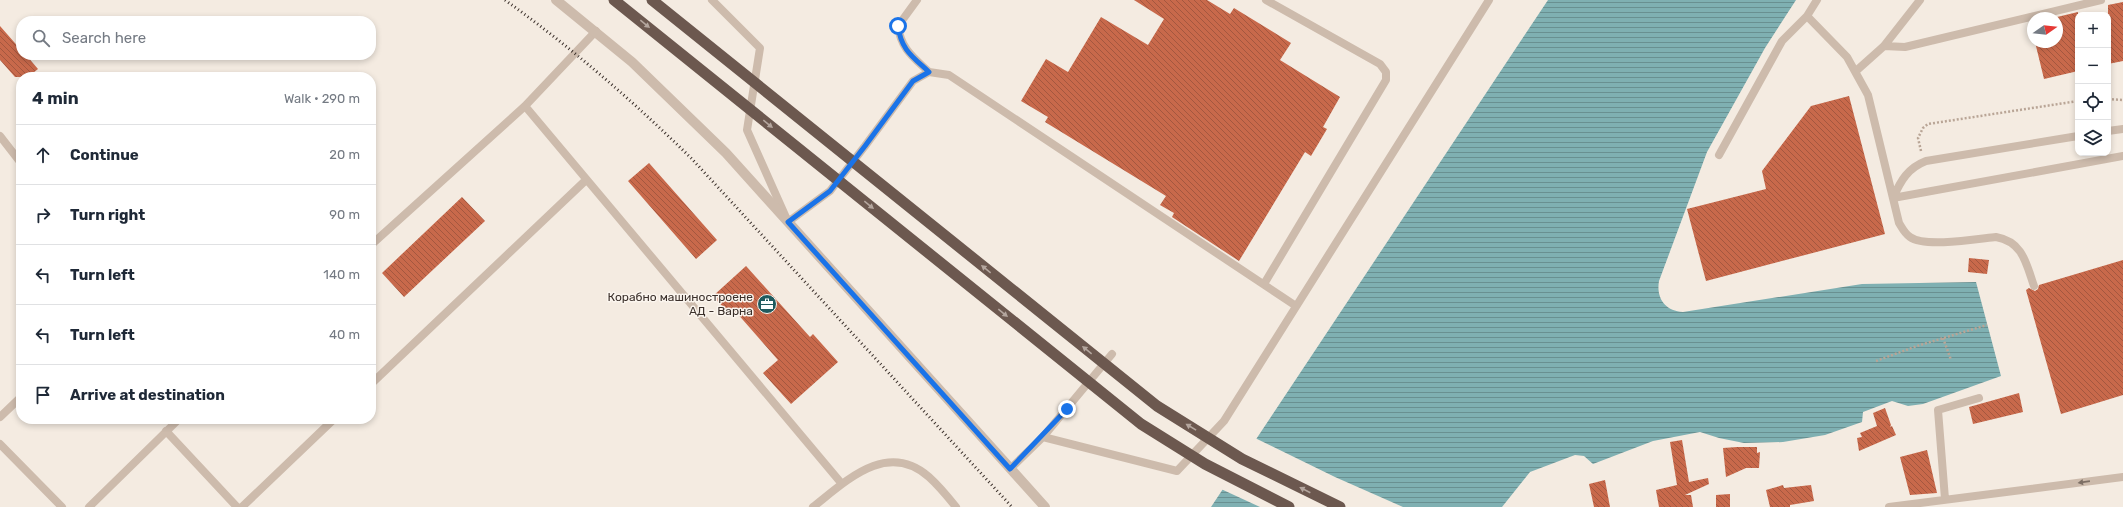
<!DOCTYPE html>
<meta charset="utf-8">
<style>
:root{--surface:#fff;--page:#f2f2f3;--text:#1f2937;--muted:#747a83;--line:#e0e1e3}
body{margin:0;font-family:Rubik,sans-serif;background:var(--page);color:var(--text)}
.controls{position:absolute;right:12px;top:12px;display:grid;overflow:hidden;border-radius:8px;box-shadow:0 2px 6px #0003}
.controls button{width:36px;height:36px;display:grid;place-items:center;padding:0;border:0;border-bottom:1px solid var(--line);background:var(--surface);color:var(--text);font:20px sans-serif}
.compass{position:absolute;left:2027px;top:12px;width:36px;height:36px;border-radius:50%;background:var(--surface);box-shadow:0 2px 6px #0003;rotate:76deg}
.stop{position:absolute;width:12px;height:12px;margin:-9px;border:3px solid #1a73e8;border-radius:50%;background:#fff}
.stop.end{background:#1a73e8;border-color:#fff;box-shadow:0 1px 4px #0008}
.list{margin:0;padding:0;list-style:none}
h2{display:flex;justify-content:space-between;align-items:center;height:52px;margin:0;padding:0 16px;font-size:17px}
h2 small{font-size:13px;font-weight:400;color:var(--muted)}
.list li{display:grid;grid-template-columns:26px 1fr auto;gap:12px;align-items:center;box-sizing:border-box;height:60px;padding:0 16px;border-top:1px solid var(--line)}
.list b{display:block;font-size:15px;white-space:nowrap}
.list em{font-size:13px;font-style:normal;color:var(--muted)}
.icon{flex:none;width:22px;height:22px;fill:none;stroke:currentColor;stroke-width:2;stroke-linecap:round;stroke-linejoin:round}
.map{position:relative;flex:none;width:2123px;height:507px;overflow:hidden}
.search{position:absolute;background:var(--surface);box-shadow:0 2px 6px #0003;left:16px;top:16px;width:360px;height:44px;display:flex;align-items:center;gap:10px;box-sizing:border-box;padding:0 14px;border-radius:16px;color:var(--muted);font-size:15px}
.panel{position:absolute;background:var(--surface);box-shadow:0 2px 6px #0003;left:16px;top:72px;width:360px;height:352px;border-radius:16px}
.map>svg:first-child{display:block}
.water{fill:url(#water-rules)}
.pier{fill:#f4ebe1}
.building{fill:url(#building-back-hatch)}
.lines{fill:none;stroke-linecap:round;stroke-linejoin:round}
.path{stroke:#b9a596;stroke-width:2.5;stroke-dasharray:2 2;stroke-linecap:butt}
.service{stroke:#cdbbac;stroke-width:8}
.minor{stroke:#cdbbac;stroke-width:10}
.rail{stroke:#3b302b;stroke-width:3;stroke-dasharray:1 3;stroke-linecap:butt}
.trunk-bridge{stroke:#6c584f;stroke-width:11}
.oneway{fill:#b4a69e}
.oneway2{fill:#7d6f65}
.route{stroke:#1a73e8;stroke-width:5}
.labels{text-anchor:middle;stroke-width:3;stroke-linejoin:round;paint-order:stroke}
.poi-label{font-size:12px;fill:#3b302b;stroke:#fbf5ee;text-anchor:end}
</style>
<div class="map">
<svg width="2123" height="507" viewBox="0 0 2123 507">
<defs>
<pattern id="water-rules" width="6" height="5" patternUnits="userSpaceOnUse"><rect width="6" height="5" fill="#7fb0b2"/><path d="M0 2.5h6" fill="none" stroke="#699091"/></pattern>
<pattern id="building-back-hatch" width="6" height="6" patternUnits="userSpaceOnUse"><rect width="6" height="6" fill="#c8694b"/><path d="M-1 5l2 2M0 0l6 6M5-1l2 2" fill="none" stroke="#a4573f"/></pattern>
</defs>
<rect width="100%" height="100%" fill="#f4ebe1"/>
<!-- water -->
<path class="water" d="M1548,0H1796L1765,48L1707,152L1659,281C1656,298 1665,311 1683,312L1862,284L1976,282L2001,376L1923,404L1908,406L1892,401L1863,412L1862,422L1825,435L1783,442L1744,443L1719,438L1700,432L1653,441L1593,464L1584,456L1575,455L1530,472L1502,507H1211Z"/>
<!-- pier -->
<path class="pier" d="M1255,438L1335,477L1403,507H1260L1221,489Z"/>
<!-- building -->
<path class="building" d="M1134,0H1207L1230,14L1234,8L1291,43L1280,60L1340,97L1323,127L1327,129L1311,156L1305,152L1239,261L1172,217L1174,213L1160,205L1166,196L1045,122L1048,117L1021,101L1046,59L1068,72L1101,17L1148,45L1164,19Z
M2123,2V61L2108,64V5Z
M2078,12V71L2044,79L2035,42H2057V17Z
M0,26L21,50V55H26L38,69L28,77H15L0,60Z
M1849,96L1885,234L1706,281L1687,209L1766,189L1762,171L1811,106Z
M649,163L717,240L696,259L628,181Z
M462,197L485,221L404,297L382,273Z
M1969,258L1989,260L1987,274L1968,272Z
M2123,260V395L2061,414L2026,290L2029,288L2035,291L2038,289L2039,285Z
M746,266L810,337L813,334L838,362L791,404L763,373L778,360L736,312L731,316L713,296Z
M2019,393L2023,412L1973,424L1969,407Z
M1885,408L1891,425L1890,427L1892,426L1896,435L1859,451L1857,438L1862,437L1860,433L1877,426L1873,413Z
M1682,440L1689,482L1708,478L1709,484L1685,495H1691L1693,507H1659L1656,490L1677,485L1670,442Z
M1737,447H1757V453L1760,452L1759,468H1746L1726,477L1723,448Z
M1927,450L1937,493L1910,495L1900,457Z
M1605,480L1610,507H1594L1589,484Z
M1783,485L1784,488L1811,485L1814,501L1790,505V507H1770L1766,490Z
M1730,494V507H1716V495Z"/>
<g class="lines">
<!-- path -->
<path class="path" d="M2108,99L2123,100
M1921,151L1918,138L1923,128L1928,124L2078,101
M1943,338L1951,360
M1876,361L1917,346L1987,325"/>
<!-- service -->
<path class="service" d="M712,0L760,48L747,130L788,222L830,191L865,146L913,81L929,72L949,75L1296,306
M917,0L898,26C901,49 913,57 929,72
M1807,16L1847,57L1868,95L1899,223C1902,228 1905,234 1910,237C1925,248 1977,239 1996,237C2023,242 2026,263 2034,286
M1884,46L1905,47L2101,0
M1856,71L1884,46L1920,0
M525,106L842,484
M2108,131L2123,129
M0,136L21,163
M1719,155L1782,41L1807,16L1817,0
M1893,198L2123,156
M1893,198C1901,180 1908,168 1926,161L2078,136
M371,245L525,106L596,31
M1264,284L1386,80V72L1380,64L1266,0
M371,384L586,180
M0,417L21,397
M166,431L237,507
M1043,437L1112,354
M0,444L62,507
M1010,469L1043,437L1177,471L1224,421L1489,0
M1945,499L1938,410L1979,398
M89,507L179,419
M242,507L334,419
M813,507C846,481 887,440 929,477C939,486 948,497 956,507
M1889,507L2123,477"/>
<!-- minor -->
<path class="minor" d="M556,0L632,62L726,153L1045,507"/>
<!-- rail -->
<path class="rail" d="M505,0C572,48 633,101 692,159L1012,507"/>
<!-- trunk-bridge -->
<path class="trunk-bridge" d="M614,0L1141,424L1205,464L1289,507
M652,0L1157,406L1242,459L1340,507"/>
</g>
<!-- one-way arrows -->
<defs><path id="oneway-solid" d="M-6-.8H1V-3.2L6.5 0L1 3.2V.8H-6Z"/></defs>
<g class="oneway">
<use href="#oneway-solid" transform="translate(645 24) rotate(39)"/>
<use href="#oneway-solid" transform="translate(768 124) rotate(39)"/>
<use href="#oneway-solid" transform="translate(869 205) rotate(39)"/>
<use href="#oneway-solid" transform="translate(986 269) rotate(-141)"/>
<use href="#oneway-solid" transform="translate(1003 313) rotate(39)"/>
<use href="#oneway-solid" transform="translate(1087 350) rotate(-141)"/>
<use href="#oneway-solid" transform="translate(1191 427) rotate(-149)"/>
<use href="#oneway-solid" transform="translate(1305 490) rotate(-153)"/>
</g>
<use class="oneway2" href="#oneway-solid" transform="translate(2084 482) rotate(172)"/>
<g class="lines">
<!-- route -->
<path class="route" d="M898,26C901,50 913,57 929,72L913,81L865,146L830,191L788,222L1010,469L1067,409"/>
</g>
<!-- icons -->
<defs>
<symbol id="office-disc" viewBox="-11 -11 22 22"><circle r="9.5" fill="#1f5a5e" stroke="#fbf5ee"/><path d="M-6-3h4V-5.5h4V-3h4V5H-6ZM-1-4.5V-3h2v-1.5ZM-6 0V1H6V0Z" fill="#fff"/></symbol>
</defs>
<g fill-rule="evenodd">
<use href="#office-disc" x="756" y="293" width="22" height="22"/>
</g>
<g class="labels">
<!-- poi labels -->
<g class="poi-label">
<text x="753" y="301">Корабно машиностроене<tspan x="753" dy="14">АД - Варна</tspan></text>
</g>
</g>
</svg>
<div class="controls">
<button>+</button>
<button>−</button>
<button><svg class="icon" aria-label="locate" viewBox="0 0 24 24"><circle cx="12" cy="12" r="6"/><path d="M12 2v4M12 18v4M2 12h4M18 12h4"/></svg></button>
<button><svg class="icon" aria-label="layers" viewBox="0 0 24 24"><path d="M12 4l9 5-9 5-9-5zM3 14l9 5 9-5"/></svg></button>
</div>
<svg class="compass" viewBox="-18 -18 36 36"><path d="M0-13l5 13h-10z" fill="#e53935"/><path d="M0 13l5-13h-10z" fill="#747a83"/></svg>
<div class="stop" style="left:898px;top:26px"></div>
<div class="stop end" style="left:1067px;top:409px"></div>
<div class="search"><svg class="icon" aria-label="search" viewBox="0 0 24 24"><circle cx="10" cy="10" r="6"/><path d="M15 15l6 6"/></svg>Search here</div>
<section class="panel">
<h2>4 min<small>Walk · 290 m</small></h2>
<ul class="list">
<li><svg class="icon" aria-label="ahead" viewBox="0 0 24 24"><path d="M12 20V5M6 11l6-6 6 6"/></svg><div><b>Continue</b></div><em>20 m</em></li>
<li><svg class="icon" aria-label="right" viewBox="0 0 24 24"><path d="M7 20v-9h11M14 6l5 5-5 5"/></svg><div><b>Turn right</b></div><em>90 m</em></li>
<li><svg class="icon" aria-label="left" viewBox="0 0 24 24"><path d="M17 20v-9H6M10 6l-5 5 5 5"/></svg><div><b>Turn left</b></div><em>140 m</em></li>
<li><svg class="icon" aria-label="left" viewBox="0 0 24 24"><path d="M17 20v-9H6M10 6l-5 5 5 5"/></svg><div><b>Turn left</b></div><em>40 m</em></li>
<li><svg class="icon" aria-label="arrive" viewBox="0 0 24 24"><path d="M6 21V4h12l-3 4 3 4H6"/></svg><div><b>Arrive at destination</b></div></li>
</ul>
</section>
</div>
